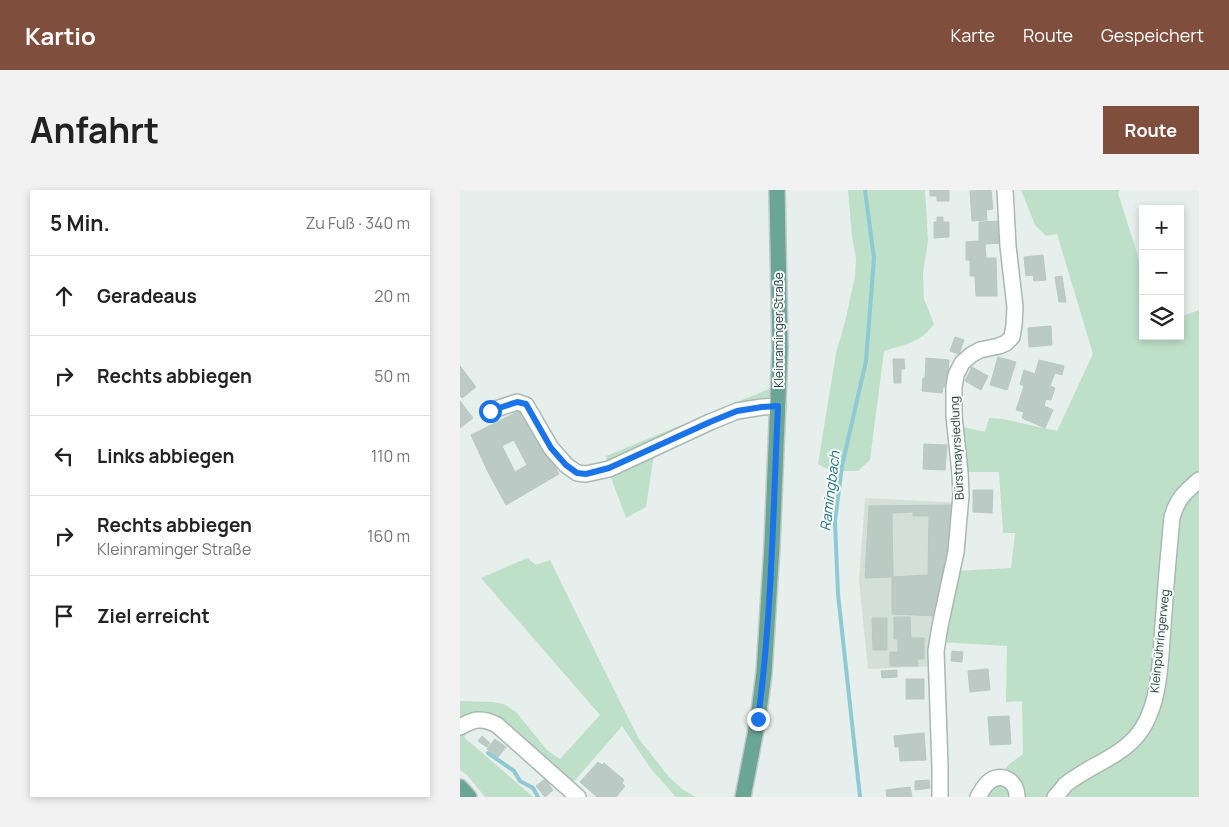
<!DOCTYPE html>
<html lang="de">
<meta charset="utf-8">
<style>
:root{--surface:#fff;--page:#f2f2f2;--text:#222;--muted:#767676;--line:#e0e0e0;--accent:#804e3d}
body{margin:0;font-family:Manrope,sans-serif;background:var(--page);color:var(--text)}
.controls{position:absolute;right:15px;top:15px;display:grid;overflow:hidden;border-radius:0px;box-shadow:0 2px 8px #0003}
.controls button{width:45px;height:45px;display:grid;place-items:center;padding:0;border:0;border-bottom:1px solid var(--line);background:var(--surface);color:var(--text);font:25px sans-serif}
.stop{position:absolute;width:15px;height:15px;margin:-11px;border:4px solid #1a73e8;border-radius:50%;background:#fff}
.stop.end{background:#1a73e8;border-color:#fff;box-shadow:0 1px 5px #0008}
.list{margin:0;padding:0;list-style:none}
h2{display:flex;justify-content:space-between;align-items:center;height:65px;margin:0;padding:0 20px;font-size:21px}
h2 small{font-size:16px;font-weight:400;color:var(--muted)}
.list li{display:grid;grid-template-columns:32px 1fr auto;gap:15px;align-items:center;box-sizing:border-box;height:80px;padding:0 20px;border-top:1px solid var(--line)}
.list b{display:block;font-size:19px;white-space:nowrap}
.list p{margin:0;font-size:16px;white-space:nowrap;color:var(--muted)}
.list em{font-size:16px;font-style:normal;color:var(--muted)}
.icon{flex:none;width:28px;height:28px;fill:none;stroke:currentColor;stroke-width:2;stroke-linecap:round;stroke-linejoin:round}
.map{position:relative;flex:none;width:739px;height:607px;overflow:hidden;border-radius:0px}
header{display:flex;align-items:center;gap:30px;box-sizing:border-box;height:70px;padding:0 25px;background:var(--accent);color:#fff}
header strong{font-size:24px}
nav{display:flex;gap:28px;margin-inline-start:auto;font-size:18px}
.intro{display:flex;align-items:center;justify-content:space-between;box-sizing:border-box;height:120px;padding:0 30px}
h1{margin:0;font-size:35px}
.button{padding:12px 22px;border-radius:0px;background:var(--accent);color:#fff;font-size:18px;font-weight:700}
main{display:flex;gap:30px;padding:0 30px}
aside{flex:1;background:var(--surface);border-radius:0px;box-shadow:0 2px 8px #0003}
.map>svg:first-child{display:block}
.built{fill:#d4dfda}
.green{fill:#bfe0c8}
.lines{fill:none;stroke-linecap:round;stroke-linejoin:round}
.stream{stroke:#8ec9d4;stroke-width:4}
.building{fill:#bbcac4;stroke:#b8c9c2;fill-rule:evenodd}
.minor-casing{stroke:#a8b8b2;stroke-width:18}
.major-casing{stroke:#c2cac8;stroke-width:18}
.minor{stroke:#fff;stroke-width:15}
.major{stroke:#6aa596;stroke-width:15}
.route{stroke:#1a73e8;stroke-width:6}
.labels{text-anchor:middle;stroke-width:4;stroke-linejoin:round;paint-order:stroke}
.street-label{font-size:12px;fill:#24423a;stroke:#f7fbf9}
.water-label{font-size:14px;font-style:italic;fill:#1c6f80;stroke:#f7fbf9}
</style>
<header>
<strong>Kartio</strong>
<nav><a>Karte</a><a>Route</a><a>Gespeichert</a></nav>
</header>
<div class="intro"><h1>Anfahrt</h1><a class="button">Route</a></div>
<main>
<aside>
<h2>5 Min.<small>Zu Fuß · 340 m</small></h2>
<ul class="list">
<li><svg class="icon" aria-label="ahead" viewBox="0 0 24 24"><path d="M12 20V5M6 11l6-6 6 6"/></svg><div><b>Geradeaus</b></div><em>20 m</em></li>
<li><svg class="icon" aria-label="right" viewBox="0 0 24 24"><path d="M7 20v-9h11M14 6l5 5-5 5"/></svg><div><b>Rechts abbiegen</b></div><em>50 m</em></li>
<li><svg class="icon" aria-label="left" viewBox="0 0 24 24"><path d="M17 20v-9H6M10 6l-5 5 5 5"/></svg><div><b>Links abbiegen</b></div><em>110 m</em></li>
<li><svg class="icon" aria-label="right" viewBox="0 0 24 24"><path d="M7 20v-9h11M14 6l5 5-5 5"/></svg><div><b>Rechts abbiegen</b><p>Kleinraminger Straße</p></div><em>160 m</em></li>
<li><svg class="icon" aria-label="arrive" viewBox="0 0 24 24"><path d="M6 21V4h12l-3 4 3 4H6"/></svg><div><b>Ziel erreicht</b></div></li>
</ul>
</aside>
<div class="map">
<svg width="739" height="607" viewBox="0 0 739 607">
<rect width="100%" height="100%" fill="#e6efeb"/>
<!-- built -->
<path class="built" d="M405,308L504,313L480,476L408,479L399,391Z"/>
<!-- green -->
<path class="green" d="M388,0H465L468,51L463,83L464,109L474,134C461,153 445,154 424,161L410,270L398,281H371L358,274L376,163L385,132L395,86L396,68L392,47Z
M561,0H660L658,3L683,82V146H720V127L739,120V607H527L548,575L563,564L562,511L546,512L547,456L480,452L495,381L551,378L555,343H543L539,282H503L499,236L525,242L529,228L543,229L597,241L633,164L597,44L586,46L575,35Z
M311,198V206L303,213V226L294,224L280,226L194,264L186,317L166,328L149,282L146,266Z
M67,368L76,375L90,370L161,514L179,549L209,587L222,599L236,607H216L191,579L162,536L106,601L35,539L17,533L4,547L73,607H25L7,585L0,580V511L32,512L44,514L56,522L87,560L100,569L140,525L21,388Z"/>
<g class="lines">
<!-- stream -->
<path class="stream" d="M28,563L54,581L60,591L73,598L78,607
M400,607L378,404L375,331L382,276L406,171L414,68L405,0"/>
</g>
<!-- building -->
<path class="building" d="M470,0H489V11H477V6H470Z
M531,0L533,19L526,20L527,30L512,31L510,1Z
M477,27H483V32H489V47L474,48V32H477Z
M541,31L542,53L525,54L526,68H536L537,106H516L515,86H510V70H506V52L519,51V32Z
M583,65L586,90L574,91L573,85L566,86L564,67Z
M602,86L606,112H599L595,87Z
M591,136L592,155L569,157L568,138Z
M495,147L504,150L499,164L490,161Z
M538,167L556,172L547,200L530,195Z
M466,168L489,170L487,197H483L482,203L462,201L463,188H465Z
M433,169H444L445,179H441V193H434Z
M579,170L604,176L602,185L595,183L590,196L595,198L591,210L586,209L584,216L593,220L585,238L562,228L564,222L556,220L564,196L560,194L564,180L575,184Z
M0,176L16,197L2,208L0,205Z
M512,177L528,186L521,200L505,191Z
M0,211L13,228L0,238Z
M63,219L99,284L46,315L28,282L11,245ZM54,250L67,275L55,282L42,256Z
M464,254L487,255L485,280L463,279Z
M513,300H533L532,323L513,322Z
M494,315L477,426L432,424V387L405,388L409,316ZM453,322V326H469L468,385L433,387L432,323Z
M434,427H450L451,448H464V469H457L458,476H430V462H438V449H434Z
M412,428H427V460H413Z
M492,461L503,462L502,472L491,471Z
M528,479L530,500L510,502L508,481Z
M437,480V487L422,488L421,481Z
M446,489H464V509H446Z
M549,526L551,554L530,555L528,527Z
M464,543L466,570L440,571L439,557H435L434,546Z
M22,546L30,553L27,557L18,551Z
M35,549L46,557L38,567L27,559Z
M138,572L142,575L144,573L164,590L162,593L165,596L156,607H137L120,592Z
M85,589L93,600L85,607L76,596Z
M469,590L470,598L455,600V591Z
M450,597L452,607H427L426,600Z"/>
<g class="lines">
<defs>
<path id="minor" d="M30,221L57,212L66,215L91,258L106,275L117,283L126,284L149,279L250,232L277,221L302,217L318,216
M0,537C14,529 22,527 37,535L118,607
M480,607V576L476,461L480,436L496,362L501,305L500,283L494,226V197L496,185L502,173L511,165L520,160L539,156L546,153L552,147L554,135L555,117L548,56L545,0
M518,607C521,602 525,594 530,591C542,582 558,592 557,607
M595,607C599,603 602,599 605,595C625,578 657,568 675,548C703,517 700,462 704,423C706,391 709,359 712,327C718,308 724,303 739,290"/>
<path id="major" d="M0,597L9,607
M283,607L298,529L304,483L312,356L320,159L317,0"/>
</defs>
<!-- minor casing -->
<use href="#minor" class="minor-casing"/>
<!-- major casing -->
<use href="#major" class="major-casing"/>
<!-- minor -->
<use href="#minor" class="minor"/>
<!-- major -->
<use href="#major" class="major"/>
</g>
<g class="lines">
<!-- route -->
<path class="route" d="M30,221L57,212L66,214L91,258L106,275L117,283L126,284L149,278L250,232L277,221L302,217L318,216C313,320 312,425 298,529"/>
</g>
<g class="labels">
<!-- street labels -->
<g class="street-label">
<text transform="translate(319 140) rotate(-90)" y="4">Kleinraminger Straße</text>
<text transform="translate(497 258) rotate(-93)" y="4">Bürstmayrsiedlung</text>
<text transform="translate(700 451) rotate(-84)" y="4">Kleinpühringerweg</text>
</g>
<!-- water labels -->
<g class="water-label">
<text transform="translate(370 301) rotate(-83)" y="5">Ramingbach</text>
</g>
</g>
</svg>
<div class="controls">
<button>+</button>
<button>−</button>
<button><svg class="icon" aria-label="layers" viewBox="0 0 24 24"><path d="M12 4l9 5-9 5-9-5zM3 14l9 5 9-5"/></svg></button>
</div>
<div class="stop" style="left:30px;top:221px"></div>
<div class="stop end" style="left:298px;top:529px"></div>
</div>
</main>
